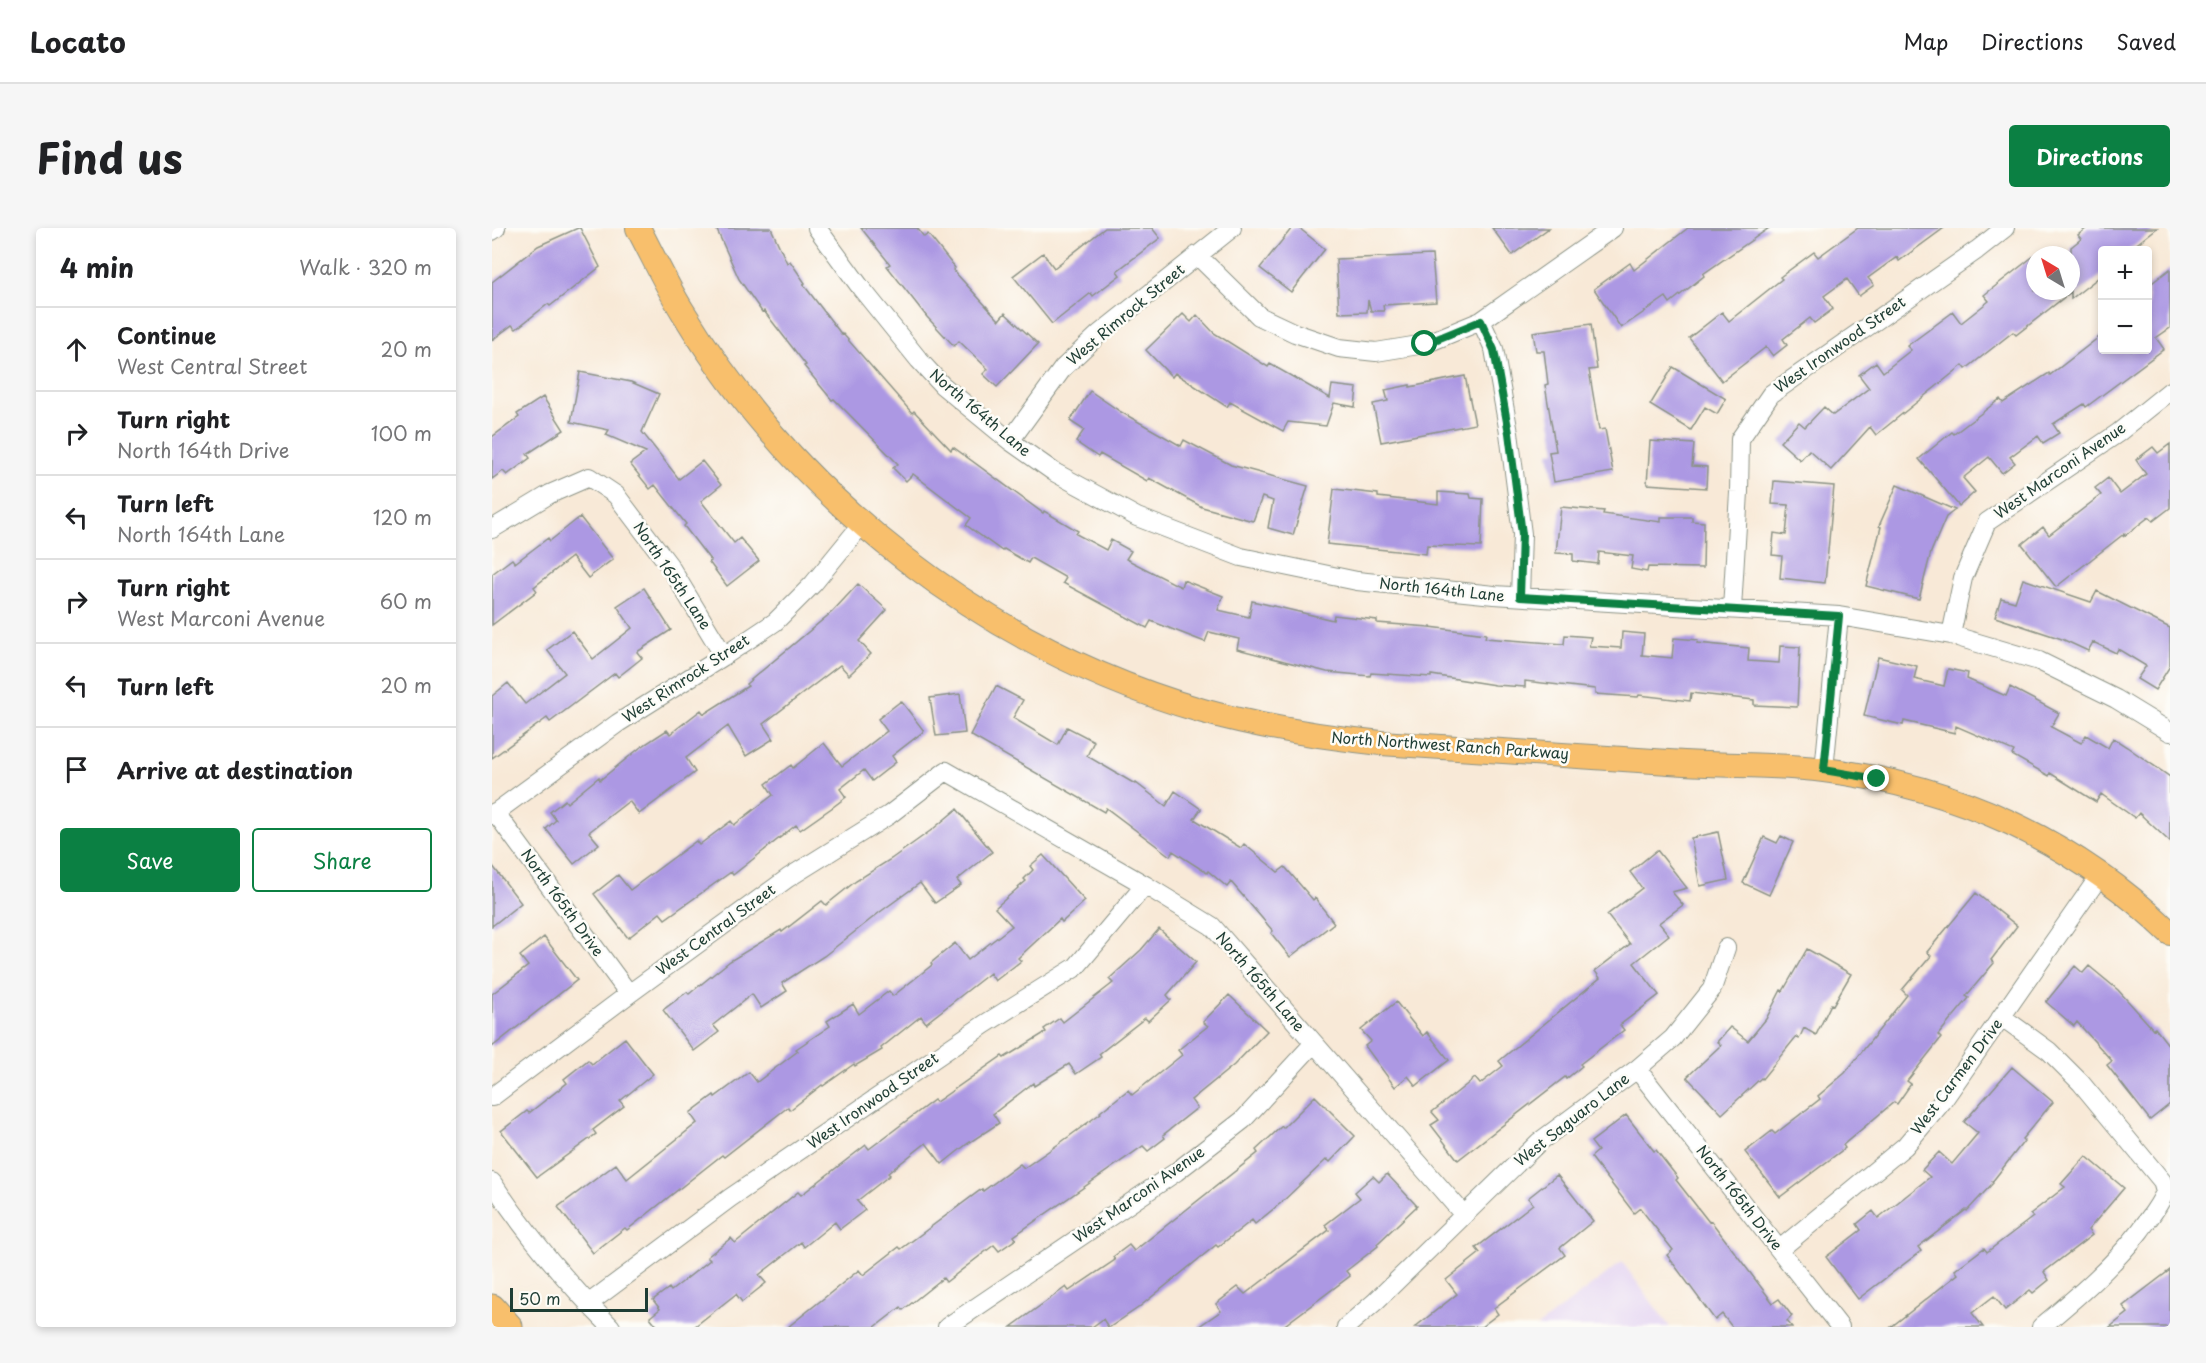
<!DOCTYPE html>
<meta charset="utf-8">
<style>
:root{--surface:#fff;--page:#f6f6f6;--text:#202124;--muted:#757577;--line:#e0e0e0;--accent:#0b8043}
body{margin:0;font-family:"Playpen Sans",sans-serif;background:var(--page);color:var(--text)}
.controls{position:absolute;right:18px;top:18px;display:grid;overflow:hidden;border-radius:6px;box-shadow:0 3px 9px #0003}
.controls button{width:54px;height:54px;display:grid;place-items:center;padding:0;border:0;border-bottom:2px solid var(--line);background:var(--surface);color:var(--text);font:30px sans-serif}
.compass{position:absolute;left:1534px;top:18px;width:54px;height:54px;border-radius:50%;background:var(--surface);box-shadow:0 3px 9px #0003;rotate:322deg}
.scale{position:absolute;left:18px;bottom:15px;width:138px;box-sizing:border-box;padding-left:6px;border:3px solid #1f3d34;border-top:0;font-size:16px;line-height:21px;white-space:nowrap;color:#1f3d34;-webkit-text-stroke:4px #fdfcf7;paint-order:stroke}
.stop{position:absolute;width:18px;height:18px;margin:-14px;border:4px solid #0b8043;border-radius:50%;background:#fff}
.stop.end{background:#0b8043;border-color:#fff;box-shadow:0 2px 6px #0008}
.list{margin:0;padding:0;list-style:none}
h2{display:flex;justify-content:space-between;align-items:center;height:78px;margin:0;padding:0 24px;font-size:26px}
h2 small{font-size:20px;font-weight:400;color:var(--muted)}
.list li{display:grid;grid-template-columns:39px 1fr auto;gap:18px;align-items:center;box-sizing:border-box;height:84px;padding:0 24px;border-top:2px solid var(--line)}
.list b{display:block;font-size:22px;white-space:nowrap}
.list p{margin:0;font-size:20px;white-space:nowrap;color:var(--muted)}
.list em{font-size:20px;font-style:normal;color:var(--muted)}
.actions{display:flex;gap:12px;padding:18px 24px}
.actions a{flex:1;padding:14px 0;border:2px solid var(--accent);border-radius:6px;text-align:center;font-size:21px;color:var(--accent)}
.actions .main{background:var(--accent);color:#fff}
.icon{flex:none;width:33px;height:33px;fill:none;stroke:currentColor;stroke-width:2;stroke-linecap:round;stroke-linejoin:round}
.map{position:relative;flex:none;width:1678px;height:1099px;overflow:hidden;border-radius:6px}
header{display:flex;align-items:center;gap:36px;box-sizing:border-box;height:84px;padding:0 30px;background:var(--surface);border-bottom:2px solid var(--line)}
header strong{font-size:28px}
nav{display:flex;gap:33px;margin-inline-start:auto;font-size:21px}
.intro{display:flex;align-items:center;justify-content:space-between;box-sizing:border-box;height:144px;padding:0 36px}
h1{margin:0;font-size:42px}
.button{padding:15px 27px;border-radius:6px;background:var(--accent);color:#fff;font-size:21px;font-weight:700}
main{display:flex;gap:36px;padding:0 36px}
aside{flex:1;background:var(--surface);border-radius:6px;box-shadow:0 3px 9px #0003}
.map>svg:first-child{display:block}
.built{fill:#e3d3f2}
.building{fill:#ac98e3}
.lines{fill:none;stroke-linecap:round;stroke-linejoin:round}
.minor-casing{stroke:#8c9386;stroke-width:20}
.major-casing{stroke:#8c9386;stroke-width:26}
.highway-casing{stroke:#8c9386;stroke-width:29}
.minor{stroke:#fff;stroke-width:18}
.major{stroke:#f8bf6c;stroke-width:24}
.highway{stroke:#f8bf6c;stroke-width:27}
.route{stroke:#0b8043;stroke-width:8}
.labels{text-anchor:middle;stroke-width:5;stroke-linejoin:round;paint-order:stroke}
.street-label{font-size:15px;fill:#1f3d34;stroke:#fdfcf7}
</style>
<header>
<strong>Locato</strong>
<nav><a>Map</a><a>Directions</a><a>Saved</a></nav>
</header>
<div class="intro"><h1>Find us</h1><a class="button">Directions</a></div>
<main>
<aside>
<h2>4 min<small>Walk · 320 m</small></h2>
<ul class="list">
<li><svg class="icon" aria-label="ahead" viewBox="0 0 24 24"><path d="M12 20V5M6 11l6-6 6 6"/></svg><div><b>Continue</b><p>West Central Street</p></div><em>20 m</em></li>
<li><svg class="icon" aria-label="right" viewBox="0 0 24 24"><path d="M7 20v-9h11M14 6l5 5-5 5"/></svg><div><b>Turn right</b><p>North 164th Drive</p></div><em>100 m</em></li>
<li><svg class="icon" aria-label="left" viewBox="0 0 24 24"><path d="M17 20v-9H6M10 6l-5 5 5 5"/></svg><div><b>Turn left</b><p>North 164th Lane</p></div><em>120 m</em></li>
<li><svg class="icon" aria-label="right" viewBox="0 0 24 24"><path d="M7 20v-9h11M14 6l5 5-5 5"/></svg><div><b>Turn right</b><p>West Marconi Avenue</p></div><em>60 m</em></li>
<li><svg class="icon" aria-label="left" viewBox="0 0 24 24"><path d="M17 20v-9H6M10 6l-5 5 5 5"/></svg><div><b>Turn left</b></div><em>20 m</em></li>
<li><svg class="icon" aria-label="arrive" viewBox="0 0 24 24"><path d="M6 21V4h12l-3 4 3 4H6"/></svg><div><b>Arrive at destination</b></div></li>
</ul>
<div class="actions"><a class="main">Save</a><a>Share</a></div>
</aside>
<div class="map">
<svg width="1678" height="1099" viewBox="0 0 1678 1099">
<rect width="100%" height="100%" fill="#fdfcf7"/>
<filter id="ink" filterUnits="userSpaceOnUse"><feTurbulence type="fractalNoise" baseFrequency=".0167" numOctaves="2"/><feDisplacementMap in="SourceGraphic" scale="12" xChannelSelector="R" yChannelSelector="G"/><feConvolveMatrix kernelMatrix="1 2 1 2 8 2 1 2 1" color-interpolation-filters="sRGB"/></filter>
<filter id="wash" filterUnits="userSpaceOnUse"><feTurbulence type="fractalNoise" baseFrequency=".008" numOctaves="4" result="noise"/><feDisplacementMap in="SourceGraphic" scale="24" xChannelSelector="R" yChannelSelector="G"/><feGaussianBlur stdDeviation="1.35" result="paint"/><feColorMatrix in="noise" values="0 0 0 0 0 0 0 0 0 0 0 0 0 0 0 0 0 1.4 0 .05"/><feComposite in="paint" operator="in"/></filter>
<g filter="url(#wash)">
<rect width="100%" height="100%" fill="#f8e9d7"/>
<!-- built -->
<path class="built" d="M1130,1034L1178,1099H1045Z"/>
<g id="blocks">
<!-- building -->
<path class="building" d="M86,0H88L108,39L58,78L56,76L24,101L20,97L0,112V54L46,18Z
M224,0H279L295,35L298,33L313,55L311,56L350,107L351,106L420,185L422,183L459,222L461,219L551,285L552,283L586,303L584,306L614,322L619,312L639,323L634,331L689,359L691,352L731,368L726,382L757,389L760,373L841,392L842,387L885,392V395L938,399L994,406L993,410L1072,416L1073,407L1099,409L1097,418L1129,420L1130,404L1152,406L1150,427L1180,430L1182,410L1206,412L1205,415L1257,420L1256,433L1287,435L1288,418L1308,419L1305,479L1262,477V472L1199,465L1198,473L1147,467L1146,469L1103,466V461L1033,453V459L1003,457L939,447V449L879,445L878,448L835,444L745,421L747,411L717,404L713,414L659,393L655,400L571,355L574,350L539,330L536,335L512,321L510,323L474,297L479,290L421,246L414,253L401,240L406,236L342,171L340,172L312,138L314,137L272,83L270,84L247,51Z
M369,0H425L432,9L436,6L463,40L461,42L507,92L513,85L546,116L505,159L491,146L496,141L467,113L462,118L435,89L395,38L398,36Z
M613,0H660L668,10L625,43L628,47L601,68L599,65L560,96L521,48L551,25L562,40Z
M800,0H807L833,21L799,64L768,40Z
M1000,0H1057L1020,27Z
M1196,0H1277L1211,46L1212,48L1178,75L1174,69L1129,100L1102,61L1138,35L1142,42Z
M1366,0H1452L1407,33L1405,29L1376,50L1382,57L1367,68L1355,51L1332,68L1341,81L1322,95L1318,90L1291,111L1295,117L1281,128L1274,119L1230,153L1197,110L1230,84L1237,93L1290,51L1288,49L1322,24L1326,29Z
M1595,0H1665L1637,22H1611V46L1579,71V64L1524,107L1521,104L1474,141L1471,137L1384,207L1378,199L1339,242L1317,222L1308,232L1288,214L1307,194L1313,199L1332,179L1341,187L1377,160L1367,147L1384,134L1391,144L1419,122L1415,118L1461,84L1469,95L1497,73L1492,67L1543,27V63H1579V19L1589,11L1586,7Z
M940,27L944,74L891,77L892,83H879L876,72L875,84L847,85L844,31Z
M1678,41V100L1664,110L1672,121L1594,179L1592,176L1561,196L1567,205L1551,215L1546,208L1518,229L1523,235L1510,245L1497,229L1471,250L1483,264L1467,278L1427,231L1460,204L1462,206L1508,171L1511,175L1557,145L1558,147L1611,106V122H1656V58Z
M691,86L699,94L705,87L722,105L776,139L778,136L838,170L840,157L865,160L863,179L842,175L834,198L796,194L791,203L738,174L735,179L683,145L680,149L654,122Z
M1099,96L1105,141L1097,142L1107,202L1113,201L1121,244L1062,254L1057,224L1064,223L1053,157L1056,156L1052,123H1044L1041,104Z
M1181,139L1234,171L1225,186L1213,179L1199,202L1158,177Z
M88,144L139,154L167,166L150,204L187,251L210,233L229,257L209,273L242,315L248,310L267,333L235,358L217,334L219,333L192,298L194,296L163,257L158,261L138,236L154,224L114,207L117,202L79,194Z
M973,148L983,196L889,214L881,176L896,173L893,162L918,157V159Z
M598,163L629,184L689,218L692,212L739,237L816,258L801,307L776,300L781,273L770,269L761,293L710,279L657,250L655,253L608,226L606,229L584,214L592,202L578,193Z
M51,169L72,202L35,226L38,230L15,247L11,243L0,251V209L27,189L25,186Z
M1158,213L1202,216L1200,238L1215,239L1214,260L1155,256Z
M1678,216V280L1661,293L1657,289L1631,309L1633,305L1564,359L1530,316L1551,299L1557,307L1609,267L1603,260L1616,250L1628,266L1654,246L1644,232L1661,219L1666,225Z
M1282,253L1342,258L1333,355L1288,350L1290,328L1280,327L1282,305L1294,307L1297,277L1280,276Z
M1405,257L1463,282L1454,289L1439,324L1427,371L1374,358L1389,299L1387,298Z
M842,261L886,266V269L946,276V264L978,266L979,270L991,271L989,319L935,317L934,326L835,316Z
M1069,279L1112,283L1111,286L1169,294V289H1200V293L1212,294L1211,340L1156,339L1155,344L1139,341L1141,328L1107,324L1106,336L1081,333V326L1064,325Z
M88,289L121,331L96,350L80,329L42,359L45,363L0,397V346L20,331L23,335L56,310L58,313Z
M1531,351L1599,374L1605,363L1678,400V438L1663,462L1645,451L1654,438L1626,421L1624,425L1601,414L1596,423L1570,411L1503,389L1509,370L1523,374Z
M366,356L395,382L367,413L379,426L357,447L348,437L271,496L281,511L254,528L236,498L194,530L203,544L147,586L137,573L97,604L107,616L82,636L54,601L64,592L58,584L73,572L75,575L107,549L108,552L149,519L175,502L178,506L209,482L212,486L256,458L254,456L340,384Z
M152,360L179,402L145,424L150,430L126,449L123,445L58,494L55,490L0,530V468L16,455L33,476L73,445L55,422L80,403L101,431L140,400L125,378Z
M1386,429L1425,438L1422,451L1452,458L1456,441L1476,445L1475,451L1514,468L1518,459L1567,485L1559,499L1589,515L1594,507L1616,520L1621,510L1635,519L1678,549V614L1647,585L1643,590L1609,566L1604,574L1558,545L1557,548L1520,527L1522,523L1464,498L1463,505L1412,493L1411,497L1372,488Z
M504,458L531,472L521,490L566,517L575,499L602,513L595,528L643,556L644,555L674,578L683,563L709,581L702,591L749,620L752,616L786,644L793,639L821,672L823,670L842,695L798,729L779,705L781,703L739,654L735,659L716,643L715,645L681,623L678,628L614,580L612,584L478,507Z
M468,466L473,505L444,508L438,470Z
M409,473L432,503L400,528L404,534L380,553L372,542L348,561L354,569L341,579L308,602L304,597L241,647L239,644L173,691L168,685L136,710L102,666L126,647L138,662L204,613L207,617L239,593L242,597L281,567L274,556L299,537L301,540L332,515L350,538L395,503L386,491Z
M465,581L500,624L465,652L469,657L443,675L428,655L388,684L332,728L290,755L295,763L269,780L260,766L221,797L227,804L202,823L171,782L195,764L197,766L238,733L289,702L290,704L330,673L334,677L364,653L399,631L441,601Z
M1226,604L1236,652L1208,658L1199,610Z
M1289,608L1301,614L1277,667L1251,655L1272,609L1285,615Z
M1165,622L1195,660L1180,664L1191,677L1167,695L1177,707L1142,735L1167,767L1128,797L1132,802L1088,836L1090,838L1074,851L1073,849L966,932L939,897L947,892L940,884L983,850L988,856L1011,838L1007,833L1108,750L1103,743L1138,716L1115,687L1150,660L1138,644Z
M551,627L593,673L570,694L568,691L526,730L529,733L503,753L498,745L434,795L429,788L389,820L390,822L363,838L362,836L331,858L330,857L298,882L296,879L232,929L230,927L135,1002L133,1000L101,1025L66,979L124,936L135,951L205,895L198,885L222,867L223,869L257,844L265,854L306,823L304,821L338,798L335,793L361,776L367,786L397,763L401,768L440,737L439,735L463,715L476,732L520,698L503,680L534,653L532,651L541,642L538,638Z
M0,637L29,675L0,698Z
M1484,665L1525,698L1499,732L1502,735L1474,768L1477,770L1446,807L1449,810L1415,853L1419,856L1405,876L1402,874L1351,917L1353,920L1288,969L1253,924L1280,903L1283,906L1328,871L1326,868L1353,845L1415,767L1410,762L1439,728L1435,724Z
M667,701L704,734L675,767L679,772L656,793L653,790L607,826L609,829L584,846L577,836L542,858L541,855L501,886L507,895L475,916L450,936L434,915L396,945L398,947L365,973L373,982L348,1001L343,994L312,1019L309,1014L267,1047L274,1055L250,1074L244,1066L202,1099H166L158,1089L168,1081L161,1072L177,1060L179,1063L218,1032L215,1029L239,1010L243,1015L306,964L309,967L374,917L377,921L442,872L444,874L510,828L512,830L554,804L552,801L568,790L571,794L621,755L617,751L649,722Z
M52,709L85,752L0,819V766L36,738L28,728Z
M1315,721L1359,746L1341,777L1339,776L1324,807L1312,800L1307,811L1304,809L1270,851L1269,850L1230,886L1195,849L1229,817L1225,814L1238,799L1256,813L1274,791L1289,762L1291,763Z
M1583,738L1591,745L1597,738L1626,762L1661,801L1663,800L1678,819V876L1658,892L1615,837L1620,833L1585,794L1582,798L1554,774Z
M737,767L775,803L742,837L699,872L705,880L671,907L673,910L656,923L651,918L522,1008L524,1011L507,1023L502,1017L454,1054L451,1050L411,1082L409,1079L383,1099H296L367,1042L371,1047L407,1019L409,1021L490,961L491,963L528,936L532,940L568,915L609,885L608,884L636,862L640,867L690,827L686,822L716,798L711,794Z
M904,774L931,808L935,804L957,832L924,858L916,848L903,859L873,818L879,813L869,802Z
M133,810L161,846L128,873L132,878L101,902L104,906L45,949L9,903L35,883L37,885L75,855L72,851L96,832L100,836Z
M1520,839L1561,874L1530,911L1532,913L1500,954L1501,955L1475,983L1474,982L1426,1019L1429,1023L1366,1071L1334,1029L1369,1002L1365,996L1381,983L1386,990L1438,949L1430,942L1447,924L1460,936L1486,905L1472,894Z
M823,868L863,908L838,934L835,931L790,974L763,996L760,992L726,1019L724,1017L646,1080L618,1099H616L611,1091L600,1099H519L574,1059L577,1063L623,1032L621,1029L637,1017L642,1023L766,925L764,922L790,898L791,900Z
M1134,887L1162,923L1164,922L1186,950L1184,952L1217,994L1219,993L1281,1075L1287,1071L1300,1088L1295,1093L1300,1099H1240L1230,1086L1223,1092L1175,1027L1181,1022L1148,980L1142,985L1099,929L1106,923L1099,914Z
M1594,928L1632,960L1596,1002L1600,1007L1552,1044L1557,1052L1541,1065L1538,1062L1513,1082L1502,1068L1480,1085L1491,1099H1399L1466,1046L1463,1042L1492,1020L1495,1024L1541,989L1538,986L1573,959L1569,956Z
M895,946L925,978L885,1016L886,1018L854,1043L858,1048L790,1099H706L729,1083L724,1076L746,1059L753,1066L837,1002L833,997L868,970L863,964L881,948L887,954Z
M1065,947L1101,993L1068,1020L1073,1027L1002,1080L1006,1086L989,1099H923L965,1066L954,1052L988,1025L984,1020L1041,976L1036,970Z
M1678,1042V1099H1618L1636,1085L1631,1078Z"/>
</g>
</g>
<g filter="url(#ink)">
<use href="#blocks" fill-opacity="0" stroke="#8c9386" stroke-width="1.5"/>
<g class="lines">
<defs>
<path id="minor" d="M325,0L369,60L427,132L450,157L518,213L562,244L645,289L749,329L865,353L1002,367L1347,388L1459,407L1547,433L1624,471L1678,504
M0,3L4,0
M705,27L767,88L803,105L847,120L884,124L933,116L989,93L1121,0
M989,93L1002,121L1017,205L1030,306L1028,369
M518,213L571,140L607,106L740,0
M0,301L58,266L97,249L124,267L177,337L232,428
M1240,381L1247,264L1248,211L1279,166L1485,22L1513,0
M1459,407L1471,350L1495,294L1626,205L1678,163
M1332,542L1347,388
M3,584L137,766
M0,587L126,495L232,428L283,394L321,356L370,296
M1510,789L1557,823L1589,855L1670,953L1673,964C1667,979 1657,990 1648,1003C1619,1040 1585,1069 1549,1099
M1145,841L1348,1099
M0,869L137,766L296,650L397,587L454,543L653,657L720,698L972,987
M0,954C34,1005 76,1056 119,1099
M1288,1021L1413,918L1450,874L1609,646
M96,1076L238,970L493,796L584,739L653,657
M455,1099L684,944L751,892L822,815
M854,1099L884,1073L1047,914L1145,841L1181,810L1220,761L1234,720"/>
<path id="major" d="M146,0C161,28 174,57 191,84C307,274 496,421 711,483C769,499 829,509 889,515C990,521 1091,528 1192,535C1238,538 1286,536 1332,542C1464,558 1583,613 1678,705"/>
<path id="highway" d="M0,1080L17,1099"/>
</defs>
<!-- minor casing -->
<use href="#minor" class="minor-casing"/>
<!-- major casing -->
<use href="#major" class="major-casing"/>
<!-- highway casing -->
<use href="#highway" class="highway-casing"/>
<!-- minor -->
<use href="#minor" class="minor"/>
<!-- major -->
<use href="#major" class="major"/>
<!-- highway -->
<use href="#highway" class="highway"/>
</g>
</g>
<g class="lines" filter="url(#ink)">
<!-- route -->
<path class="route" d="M933,116L989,93L1002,122L1017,205L1030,306L1028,369L1347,388L1332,542L1385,551"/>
</g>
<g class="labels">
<!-- street labels -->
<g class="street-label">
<text transform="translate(634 87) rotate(-40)" y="5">West Rimrock Street</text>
<text transform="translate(1348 117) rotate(-35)" y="5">West Ironwood Street</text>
<text transform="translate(488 185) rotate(40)" y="5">North 164th Lane</text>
<text transform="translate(1568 243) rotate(-35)" y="5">West Marconi Avenue</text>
<text transform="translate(180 348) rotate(56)" y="5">North 165th Lane</text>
<text transform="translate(950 362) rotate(6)" y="5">North 164th Lane</text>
<text transform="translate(194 451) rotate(-33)" y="5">West Rimrock Street</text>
<text transform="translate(958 518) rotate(4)" y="5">North Northwest Ranch Parkway</text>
<text transform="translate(70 675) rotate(54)" y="5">North 165th Drive</text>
<text transform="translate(224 702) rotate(-36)" y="5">West Central Street</text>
<text transform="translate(768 754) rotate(49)" y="5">North 165th Lane</text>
<text transform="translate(1465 849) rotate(-53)" y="5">West Carmen Drive</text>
<text transform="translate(381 873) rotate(-35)" y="5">West Ironwood Street</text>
<text transform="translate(1080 892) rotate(-38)" y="5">West Saguaro Lane</text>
<text transform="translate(647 967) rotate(-35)" y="5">West Marconi Avenue</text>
<text transform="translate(1247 970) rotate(52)" y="5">North 165th Drive</text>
</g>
</g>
</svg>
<div class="controls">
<button>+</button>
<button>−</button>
</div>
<svg class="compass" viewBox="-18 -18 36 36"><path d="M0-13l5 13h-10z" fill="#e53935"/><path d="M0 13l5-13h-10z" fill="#757577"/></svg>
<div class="scale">50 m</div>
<div class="stop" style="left:933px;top:116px"></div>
<div class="stop end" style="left:1385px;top:551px"></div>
</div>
</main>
